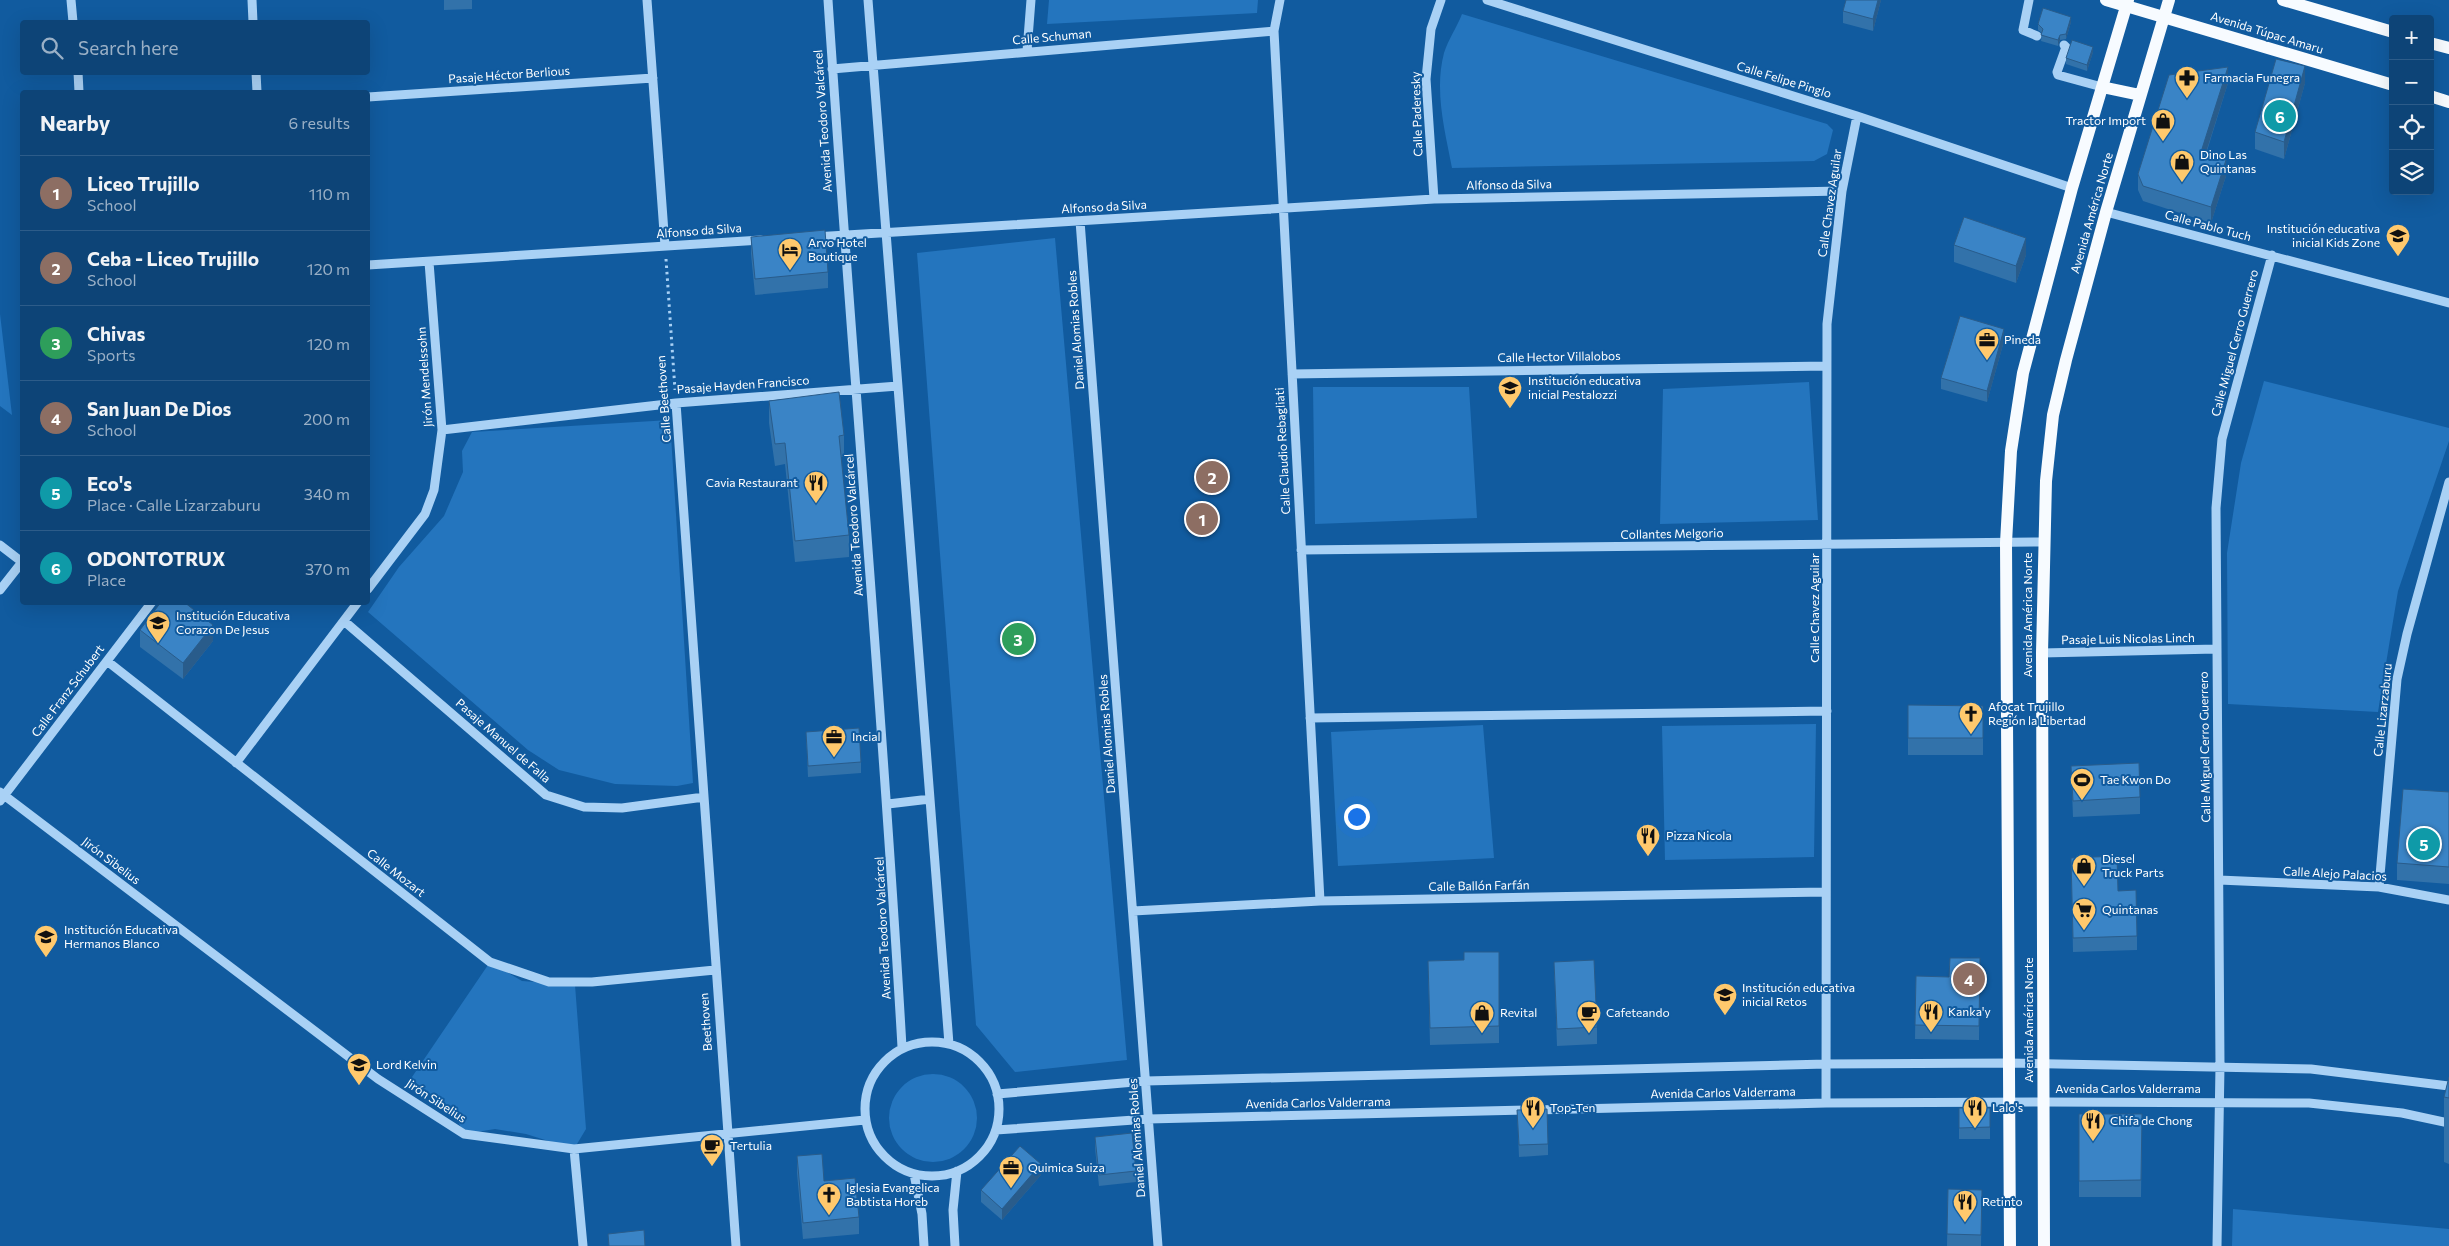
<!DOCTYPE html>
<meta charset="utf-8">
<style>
:root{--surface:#0d4477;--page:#164b7c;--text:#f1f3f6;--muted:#9ab0c6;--line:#2d5c89;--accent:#8bbbb9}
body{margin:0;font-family:Commissioner,sans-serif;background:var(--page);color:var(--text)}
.controls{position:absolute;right:15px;top:15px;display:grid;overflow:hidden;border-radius:5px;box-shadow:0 5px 20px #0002}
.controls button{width:45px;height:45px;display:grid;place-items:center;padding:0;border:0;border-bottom:1px solid var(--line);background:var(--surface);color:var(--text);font:25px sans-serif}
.you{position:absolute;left:1356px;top:816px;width:18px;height:18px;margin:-12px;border:4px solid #fff;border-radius:50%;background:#1a73e8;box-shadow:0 0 0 8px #1a73e833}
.badge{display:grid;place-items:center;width:32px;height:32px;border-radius:50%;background:var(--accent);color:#fff;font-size:16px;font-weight:700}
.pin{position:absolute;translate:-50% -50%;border:2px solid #fff;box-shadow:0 1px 5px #0006}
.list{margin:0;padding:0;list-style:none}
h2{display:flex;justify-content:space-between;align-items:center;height:65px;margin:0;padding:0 20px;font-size:21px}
h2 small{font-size:16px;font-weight:400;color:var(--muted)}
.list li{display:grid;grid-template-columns:32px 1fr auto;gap:15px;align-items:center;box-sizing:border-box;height:75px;padding:0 20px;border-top:1px solid var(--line)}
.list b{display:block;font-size:19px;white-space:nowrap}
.list p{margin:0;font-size:16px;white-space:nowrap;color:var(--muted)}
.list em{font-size:16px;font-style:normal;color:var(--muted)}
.icon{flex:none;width:28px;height:28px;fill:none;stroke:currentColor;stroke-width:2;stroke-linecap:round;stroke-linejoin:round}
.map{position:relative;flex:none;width:2449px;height:1246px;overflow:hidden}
.search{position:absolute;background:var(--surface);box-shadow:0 5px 20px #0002;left:20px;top:20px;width:350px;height:55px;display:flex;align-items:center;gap:12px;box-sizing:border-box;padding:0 18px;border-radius:5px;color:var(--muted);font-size:19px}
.panel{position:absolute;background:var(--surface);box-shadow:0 5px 20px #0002;left:20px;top:90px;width:350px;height:515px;border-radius:5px}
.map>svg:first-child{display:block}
.green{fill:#2475be}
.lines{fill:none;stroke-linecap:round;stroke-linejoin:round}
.path{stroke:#a9d1f5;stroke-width:3;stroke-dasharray:2.5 4;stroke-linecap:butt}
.minor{stroke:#a9d1f5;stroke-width:9}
.major{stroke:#f7fbff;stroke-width:12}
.wall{fill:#3272aa}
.shaded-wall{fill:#295c8b}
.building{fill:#3a84c6;stroke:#295c8b}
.labels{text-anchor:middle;stroke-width:4;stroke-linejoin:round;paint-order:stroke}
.street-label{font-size:12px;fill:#fff;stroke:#115b9f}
.poi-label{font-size:12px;fill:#fff;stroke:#115b9f;text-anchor:start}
</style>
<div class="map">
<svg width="2449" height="1246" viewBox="0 0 2449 1246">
<rect width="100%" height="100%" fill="#115b9f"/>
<!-- green -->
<path class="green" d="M1049,0H1258L1257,13L1047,24Z
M1462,14L1827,124L1833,130L1827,154L1814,161L1452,168C1445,131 1434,91 1444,53C1448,40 1457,27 1462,14Z
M1055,238L1127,1060L1015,1072L976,1025L917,253Z
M0,314L12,415L0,406Z
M2264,381L2449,428V441L2398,591L2378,712L2228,704L2227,553L2241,463Z
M1809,382L1818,520L1660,524L1663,389Z
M1313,387H1469L1477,518L1315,524Z
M670,420L693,783L677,786L615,784L559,770L528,750L368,612L399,567L444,516L463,472L462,451L472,432Z
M1816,724L1814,857L1665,860L1662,726Z
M1483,725L1494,858L1338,866L1331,732Z
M490,962L522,981L575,985L586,1129L574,1149L526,1134L495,1129L464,1134L452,1109L418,1085L412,1077Z
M889 1118a44 44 0 1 1 88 0a44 44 0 1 1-88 0Z
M2233,1209L2449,1229V1246H2232Z"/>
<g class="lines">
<!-- path -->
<path class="path" d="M666,259L675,390"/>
<!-- minor -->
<path class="minor" d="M71,0L73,22
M252,0L253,22
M647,0L665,246
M828,0C851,349 882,698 902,1047
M868,0L949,1044
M1280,0L1274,31L1320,901
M1487,0L1857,116L2072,188
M2029,0L2023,30L2037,36
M2064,45L2066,47L2057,72L2058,75L2102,87
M1027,51L1031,0
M832,69L1274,31
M78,72L79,92
M256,72L257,92
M368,97L653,78
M1434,199L1426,79L1431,29L1441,0
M2106,212L2449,303
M1080,221L1158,1246
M814,237L1434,199L1842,191
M368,265L761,240
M1292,374L1827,366
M676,403L736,1246
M442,430L676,403L898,386
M0,545L22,562
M1301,550L2043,542
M368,589L425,514L434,490L442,430L429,262
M0,590L22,562
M344,621L546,795L584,807L622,808L704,797
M2042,653L2216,649
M107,661L490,962L549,982H592L715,970
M1310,718L1827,711
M236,763L358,602
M0,792L378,1079L464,1134L574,1149L865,1120
M0,801L152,602
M888,804L930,799
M2219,880L2379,887L2449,900
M2379,887L2397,679L2407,634L2449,482
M1133,911L1320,901L1826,892
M865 1109a67 67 0 1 1 134 0a67 67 0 1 1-134 0Z
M997,1094L1146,1081L1826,1064L2010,1063L2311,1069L2449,1086
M1826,1103L1827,324L1842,191L1857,116
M996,1130L1148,1119L1826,1103L2043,1102L2309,1103L2402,1113L2449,1123
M574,1149L583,1246
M914,1174L922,1214L924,1246
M955,1246L953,1210L957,1171
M2217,1246L2220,1066L2216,508L2222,439L2272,255"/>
<!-- major -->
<path class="major" d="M2106,0L2393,85
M2283,0L2393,32
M2430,43L2449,48
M2102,87L2140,95
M2430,96L2449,102
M2010,1246L2006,543L2011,451L2023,373L2072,188L2128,0
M2044,1246L2042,653L2046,481L2053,415L2066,360L2106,212L2169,0"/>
</g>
<!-- wall -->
<path class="wall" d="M444,0H472V9L444,10Z
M1846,0H1881L1873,31L1843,23V11Z
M2071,22L2066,39L2060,40L2058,46L2041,41L2042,33L2038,30V24Z
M2093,52L2087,71L2066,64V58Z
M2228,83L2206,154L2226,176L2211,223L2143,201L2138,190V174Z
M2305,83L2284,159L2255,149V132Z
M751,237L828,272V288L755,295L751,254Z
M1954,245L2026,255L2016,283L1954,262Z
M2004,341L1987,402L1941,389V378Z
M769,401L844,435V457H841L849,535V557L795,562L785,464L775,466L769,423Z
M140,630L213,641L183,679L140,647Z
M1908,705L1983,706V755H1908Z
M806,732L861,762V773L808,777Z
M2071,766L2140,797V814L2073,817Z
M2449,792V884L2397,880V863Z
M2071,858L2118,891L2137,936V950L2073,952Z
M1499,952V1043L1430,1045L1428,961L1464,960Z
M1980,958L1979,1040L1915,1039L1916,976L1949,977Z
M1554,962L1597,1027V1044L1557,1046Z
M2449,1077V1164L2444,1162V1097Z
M1959,1108H1990V1139H1959Z
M1517,1110L1548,1144V1155L1519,1157Z
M2079,1114H2142L2141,1197H2079Z
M1095,1137L1136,1171V1182L1099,1186L1095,1148Z
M797,1156L824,1181L859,1217V1234L803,1239L797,1173Z
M1041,1175L1002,1220L981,1202V1190Z
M1948,1189L1982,1190L1981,1246H1947Z"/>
<!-- shaded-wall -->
<path class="shaded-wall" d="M1878,0H1881L1873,31V19Z
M2071,17V22L2066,39V34Z
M2060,35V40L2058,46V40Z
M2093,47V52L2087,71V65Z
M2305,66V83L2284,159V142Z
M2228,67V83L2201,168V152Z
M2226,160V176L2211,223V207Z
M2026,238V255L2016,283V266Z
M2004,329V341L1987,402V391Z
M213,625V641L183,679V663Z
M1041,1164V1175L1002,1220V1209Z"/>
<!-- building -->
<path class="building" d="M1846,0H1878L1873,19L1843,11Z
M2043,8L2071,17L2066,34L2060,35L2058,40L2041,35L2043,29L2038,24Z
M2072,40L2093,47L2087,65L2066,58Z
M2276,59L2305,66L2284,142L2255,132Z
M2228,67L2201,152L2226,160L2211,207L2143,186L2138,174L2169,75Z
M1964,217L2026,238L2016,266L1954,245Z
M825,230L828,272L755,279L751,237Z
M1960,316L2004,329L1987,391L1941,378Z
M839,392L844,435L839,436L849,535L795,541L785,443L775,444L769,401Z
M161,602H184L213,625L183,663L140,630Z
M1908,705L1983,706V738H1908Z
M859,728L861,762L808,766L806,732Z
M2139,763L2140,797L2073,801L2071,766Z
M2403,789L2449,792V867L2397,863Z
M2117,856L2118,891L2136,890L2137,936L2073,938L2071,858Z
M1464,952H1499V1026L1430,1028L1428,961L1464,960Z
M1950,958H1980L1979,1026L1915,1025L1916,976L1949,977Z
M1594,960L1597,1027L1557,1029L1554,962Z
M2449,1077V1098L2444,1097Z
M1959,1108H1990V1127L1959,1128Z
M1547,1109L1548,1144L1519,1145L1517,1110Z
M2079,1114H2142L2141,1180L2079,1181Z
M1132,1133L1136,1171L1099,1175L1095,1137Z
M1020,1146L1041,1164L1002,1209L981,1190Z
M822,1154L824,1181L855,1178L859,1217L803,1223L797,1156Z
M1948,1189L1982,1190L1981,1235L1947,1234Z
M644,1230L645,1246H609L608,1234Z"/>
<!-- icons -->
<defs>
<symbol id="pharmacy-pin" viewBox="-11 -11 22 30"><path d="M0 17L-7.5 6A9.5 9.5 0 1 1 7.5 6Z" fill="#ffc96d" stroke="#115b9f"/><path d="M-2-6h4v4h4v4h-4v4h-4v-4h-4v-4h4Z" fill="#111"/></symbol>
<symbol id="shop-pin" viewBox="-11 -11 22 30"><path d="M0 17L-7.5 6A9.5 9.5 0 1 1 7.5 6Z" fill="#ffc96d" stroke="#115b9f"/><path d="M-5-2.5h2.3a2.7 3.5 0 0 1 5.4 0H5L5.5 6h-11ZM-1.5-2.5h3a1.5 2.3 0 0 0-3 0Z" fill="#111"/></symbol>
<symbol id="school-pin" viewBox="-11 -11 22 30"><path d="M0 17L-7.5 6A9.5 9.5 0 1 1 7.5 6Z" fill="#ffc96d" stroke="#115b9f"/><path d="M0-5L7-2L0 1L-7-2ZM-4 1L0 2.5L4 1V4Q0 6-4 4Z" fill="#111"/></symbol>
<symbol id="hotel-pin" viewBox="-11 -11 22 30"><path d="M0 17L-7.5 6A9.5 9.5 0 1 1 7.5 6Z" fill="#ffc96d" stroke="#115b9f"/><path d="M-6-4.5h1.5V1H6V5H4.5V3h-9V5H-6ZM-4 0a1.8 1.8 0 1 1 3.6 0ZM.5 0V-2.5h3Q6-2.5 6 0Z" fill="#111"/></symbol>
<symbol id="office-pin" viewBox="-11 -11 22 30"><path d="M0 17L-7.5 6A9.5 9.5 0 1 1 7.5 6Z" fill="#ffc96d" stroke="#115b9f"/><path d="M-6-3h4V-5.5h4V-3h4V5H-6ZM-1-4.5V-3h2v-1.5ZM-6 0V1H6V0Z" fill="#111"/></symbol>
<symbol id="restaurant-pin" viewBox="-11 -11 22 30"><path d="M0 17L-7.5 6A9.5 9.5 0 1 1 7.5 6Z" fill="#ffc96d" stroke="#115b9f"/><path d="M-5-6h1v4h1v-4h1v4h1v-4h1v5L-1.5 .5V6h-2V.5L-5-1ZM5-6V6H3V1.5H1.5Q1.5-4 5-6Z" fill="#111"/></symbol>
<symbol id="church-pin" viewBox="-11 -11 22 30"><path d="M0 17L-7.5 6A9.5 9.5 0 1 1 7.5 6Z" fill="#ffc96d" stroke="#115b9f"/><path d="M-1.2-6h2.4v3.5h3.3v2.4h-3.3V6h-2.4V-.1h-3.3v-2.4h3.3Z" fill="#111"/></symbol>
<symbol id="stadium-pin" viewBox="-11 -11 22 30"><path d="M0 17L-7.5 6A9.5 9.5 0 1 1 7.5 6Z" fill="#ffc96d" stroke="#115b9f"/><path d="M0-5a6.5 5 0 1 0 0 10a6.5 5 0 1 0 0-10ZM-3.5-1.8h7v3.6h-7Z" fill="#111"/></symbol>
<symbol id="supermarket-pin" viewBox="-11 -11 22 30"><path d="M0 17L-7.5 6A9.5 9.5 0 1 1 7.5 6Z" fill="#ffc96d" stroke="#115b9f"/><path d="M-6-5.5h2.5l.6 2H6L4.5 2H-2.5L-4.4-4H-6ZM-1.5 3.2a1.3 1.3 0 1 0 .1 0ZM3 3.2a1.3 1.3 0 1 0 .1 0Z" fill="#111"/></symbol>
<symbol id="cafe-pin" viewBox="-11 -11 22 30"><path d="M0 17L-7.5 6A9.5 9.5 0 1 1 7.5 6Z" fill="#ffc96d" stroke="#115b9f"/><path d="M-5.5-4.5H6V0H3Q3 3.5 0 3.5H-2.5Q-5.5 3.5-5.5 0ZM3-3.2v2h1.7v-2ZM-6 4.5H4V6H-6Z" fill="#111"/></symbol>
</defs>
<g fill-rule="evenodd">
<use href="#pharmacy-pin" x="2173" y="64" width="28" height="38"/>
<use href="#shop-pin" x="2149" y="107" width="28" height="38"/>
<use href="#shop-pin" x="2168" y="148" width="28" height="38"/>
<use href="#school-pin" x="2384" y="222" width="28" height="38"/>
<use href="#hotel-pin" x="776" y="236" width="28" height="38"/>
<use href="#office-pin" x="1973" y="326" width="28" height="38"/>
<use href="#school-pin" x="1496" y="374" width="28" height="38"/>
<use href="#restaurant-pin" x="802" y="469" width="28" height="38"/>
<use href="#school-pin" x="144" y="609" width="28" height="38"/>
<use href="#church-pin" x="1957" y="700" width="28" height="38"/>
<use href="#office-pin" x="820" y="723" width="28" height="38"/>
<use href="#stadium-pin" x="2068" y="766" width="28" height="38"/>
<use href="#restaurant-pin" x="1634" y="822" width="28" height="38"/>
<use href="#shop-pin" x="2070" y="852" width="28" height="38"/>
<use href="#supermarket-pin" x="2070" y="896" width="28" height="38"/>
<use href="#school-pin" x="32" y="923" width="28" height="38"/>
<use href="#school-pin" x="1711" y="981" width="28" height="38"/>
<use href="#restaurant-pin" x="1917" y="998" width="28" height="38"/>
<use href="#shop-pin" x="1468" y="999" width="28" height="38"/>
<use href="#cafe-pin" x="1575" y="999" width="28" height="38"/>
<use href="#school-pin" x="345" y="1051" width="28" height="38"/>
<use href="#restaurant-pin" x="1519" y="1094" width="28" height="38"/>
<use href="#restaurant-pin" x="1961" y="1094" width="28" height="38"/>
<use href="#restaurant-pin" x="2079" y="1107" width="28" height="38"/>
<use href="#cafe-pin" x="698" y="1132" width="28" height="38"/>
<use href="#office-pin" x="997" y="1154" width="28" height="38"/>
<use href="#church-pin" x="815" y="1181" width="28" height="38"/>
<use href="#restaurant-pin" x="1951" y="1188" width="28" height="38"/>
</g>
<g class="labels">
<!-- street labels -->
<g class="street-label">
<text transform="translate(2267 33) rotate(17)" y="4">Avenida Túpac Amaru</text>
<text transform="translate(1052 37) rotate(-5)" y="4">Calle Schuman</text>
<text transform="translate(509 75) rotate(-4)" y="4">Pasaje Héctor Berlious</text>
<text transform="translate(1784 80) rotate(17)" y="4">Calle Felipe Pinglo</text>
<text transform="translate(1417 114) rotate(-92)" y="4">Calle Paderesky</text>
<text transform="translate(823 121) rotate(-94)" y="4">Avenida Teodoro Valcárcel</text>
<text transform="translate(1509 185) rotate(-1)" y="4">Alfonso da Silva</text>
<text transform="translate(1830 203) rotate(-82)" y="4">Calle Chavez Aguilar</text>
<text transform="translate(1104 207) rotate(-3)" y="4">Alfonso da Silva</text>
<text transform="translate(2092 213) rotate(-74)" y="4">Avenida América Norte</text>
<text transform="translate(2208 226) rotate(15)" y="4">Calle Pablo Tuch</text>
<text transform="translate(699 231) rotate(-4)" y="4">Alfonso da Silva</text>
<text transform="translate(1076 330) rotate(-94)" y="4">Daniel Alomias Robles</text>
<text transform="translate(2235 343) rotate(-75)" y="4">Calle Miguel Cerro Guerrero</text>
<text transform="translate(1559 357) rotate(-1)" y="4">Calle Hector Villalobos</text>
<text transform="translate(425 377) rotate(-94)" y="4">Jirón Mendelssohn</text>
<text transform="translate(743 385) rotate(-4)" y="4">Pasaje Hayden Francisco</text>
<text transform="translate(664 399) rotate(-94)" y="4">Calle Beethoven</text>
<text transform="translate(1283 451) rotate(-93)" y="4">Calle Claudio Rebagliati</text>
<text transform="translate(854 525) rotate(-94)" y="4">Avenida Teodoro Valcárcel</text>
<text transform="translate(1672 534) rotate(-1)" y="4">Collantes Melgorio</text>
<text transform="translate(1815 608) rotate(-90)" y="4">Calle Chavez Aguilar</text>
<text transform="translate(2028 615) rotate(-90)" y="4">Avenida América Norte</text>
<text transform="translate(2128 639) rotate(-1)" y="4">Pasaje Luis Nicolas Linch</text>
<text transform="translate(68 691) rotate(-53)" y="4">Calle Franz Schubert</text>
<text transform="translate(2383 710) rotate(-84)" y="4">Calle Lizarzaburu</text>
<text transform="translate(1107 734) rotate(-94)" y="4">Daniel Alomias Robles</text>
<text transform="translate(503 741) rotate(41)" y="4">Pasaje Manuel de Falla</text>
<text transform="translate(2205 747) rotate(-91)" y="4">Calle Miguel Cerro Guerrero</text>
<text transform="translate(111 861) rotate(37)" y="4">Jirón Sibelius</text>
<text transform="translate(396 873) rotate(38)" y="4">Calle Mozart</text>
<text transform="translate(2335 874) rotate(3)" y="4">Calle Alejo Palacios</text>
<text transform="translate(1479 886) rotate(-1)" y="4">Calle Ballón Farfán</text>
<text transform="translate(883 928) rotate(-93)" y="4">Avenida Teodoro Valcárcel</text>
<text transform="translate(2029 1020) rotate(-90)" y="4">Avenida América Norte</text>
<text transform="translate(706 1022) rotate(-94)" y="4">Beethoven</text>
<text x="2128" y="1093">Avenida Carlos Valderrama</text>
<text transform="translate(1723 1093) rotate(-1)" y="4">Avenida Carlos Valderrama</text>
<text transform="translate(436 1101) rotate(33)" y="4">Jirón Sibelius</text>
<text transform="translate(1318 1103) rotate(-1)" y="4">Avenida Carlos Valderrama</text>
<text transform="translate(1137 1138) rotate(-94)" y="4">Daniel Alomias Robles</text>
</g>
<!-- poi labels -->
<g class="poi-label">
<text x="2204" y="82">Farmacia Funegra</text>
<text x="2146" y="125" text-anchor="end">Tractor Import</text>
<text x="2200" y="159">Dino Las<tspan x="2200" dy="14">Quintanas</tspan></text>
<text x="2380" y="233" text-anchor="end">Institución educativa<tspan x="2380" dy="14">inicial Kids Zone</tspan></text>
<text x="808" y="247">Arvo Hotel<tspan x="808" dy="14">Boutique</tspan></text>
<text x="2004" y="344">Pineda</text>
<text x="1528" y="385">Institución educativa<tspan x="1528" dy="14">inicial Pestalozzi</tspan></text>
<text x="798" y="487" text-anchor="end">Cavia Restaurant</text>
<text x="176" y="620">Institución Educativa<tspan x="176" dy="14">Corazon De Jesus</tspan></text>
<text x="1988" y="711">Afocat Trujillo<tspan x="1988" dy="14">Región la Libertad</tspan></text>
<text x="852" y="741">Incial</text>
<text x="2100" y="784">Tae Kwon Do</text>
<text x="1666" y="840">Pizza Nicola</text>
<text x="2102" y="863">Diesel<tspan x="2102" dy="14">Truck Parts</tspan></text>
<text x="2102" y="914">Quintanas</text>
<text x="64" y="934">Institución Educativa<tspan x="64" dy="14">Hermanos Blanco</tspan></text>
<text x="1742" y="992">Institución educativa<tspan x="1742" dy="14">inicial Retos</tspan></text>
<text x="1948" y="1016">Kanka'y</text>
<text x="1500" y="1017">Revital</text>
<text x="1606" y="1017">Cafeteando</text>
<text x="376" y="1069">Lord Kelvin</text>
<text x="1550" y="1112">Top-Ten</text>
<text x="1992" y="1112">Lalo's</text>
<text x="2110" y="1125">Chifa de Chong</text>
<text x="730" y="1150">Tertulia</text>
<text x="1028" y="1172">Quimica Suiza</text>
<text x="846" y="1192">Iglesia Evangelica<tspan x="846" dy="14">Babtista Horeb</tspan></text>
<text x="1982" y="1206">Retinto</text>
</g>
</g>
</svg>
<div class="controls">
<button>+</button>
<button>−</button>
<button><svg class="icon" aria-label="locate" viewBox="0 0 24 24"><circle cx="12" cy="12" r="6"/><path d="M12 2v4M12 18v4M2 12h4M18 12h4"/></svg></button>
<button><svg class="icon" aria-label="layers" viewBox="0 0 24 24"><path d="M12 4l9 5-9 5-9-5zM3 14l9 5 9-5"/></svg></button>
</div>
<div class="you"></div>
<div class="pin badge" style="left:1202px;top:519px;background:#8d6e63">1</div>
<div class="pin badge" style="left:1212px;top:477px;background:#8d6e63">2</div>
<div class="pin badge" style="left:1018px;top:639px;background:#2e9e5b">3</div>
<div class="pin badge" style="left:1969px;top:979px;background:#8d6e63">4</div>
<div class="pin badge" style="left:2424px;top:844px;background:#0f9aa8">5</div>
<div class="pin badge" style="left:2280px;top:116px;background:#0f9aa8">6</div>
<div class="search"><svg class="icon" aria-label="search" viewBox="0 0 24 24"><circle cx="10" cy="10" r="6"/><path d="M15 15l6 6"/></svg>Search here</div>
<section class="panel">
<h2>Nearby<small>6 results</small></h2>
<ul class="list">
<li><span class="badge" style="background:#8d6e63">1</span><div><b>Liceo Trujillo</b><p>School</p></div><em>110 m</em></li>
<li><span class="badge" style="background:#8d6e63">2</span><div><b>Ceba - Liceo Trujillo</b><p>School</p></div><em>120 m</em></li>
<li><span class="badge" style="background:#2e9e5b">3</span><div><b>Chivas</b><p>Sports</p></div><em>120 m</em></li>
<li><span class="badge" style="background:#8d6e63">4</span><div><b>San Juan De Dios</b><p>School</p></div><em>200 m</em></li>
<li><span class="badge" style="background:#0f9aa8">5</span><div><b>Eco's</b><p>Place · Calle Lizarzaburu</p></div><em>340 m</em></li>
<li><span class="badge" style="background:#0f9aa8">6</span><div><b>ODONTOTRUX</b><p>Place</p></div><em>370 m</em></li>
</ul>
</section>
</div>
